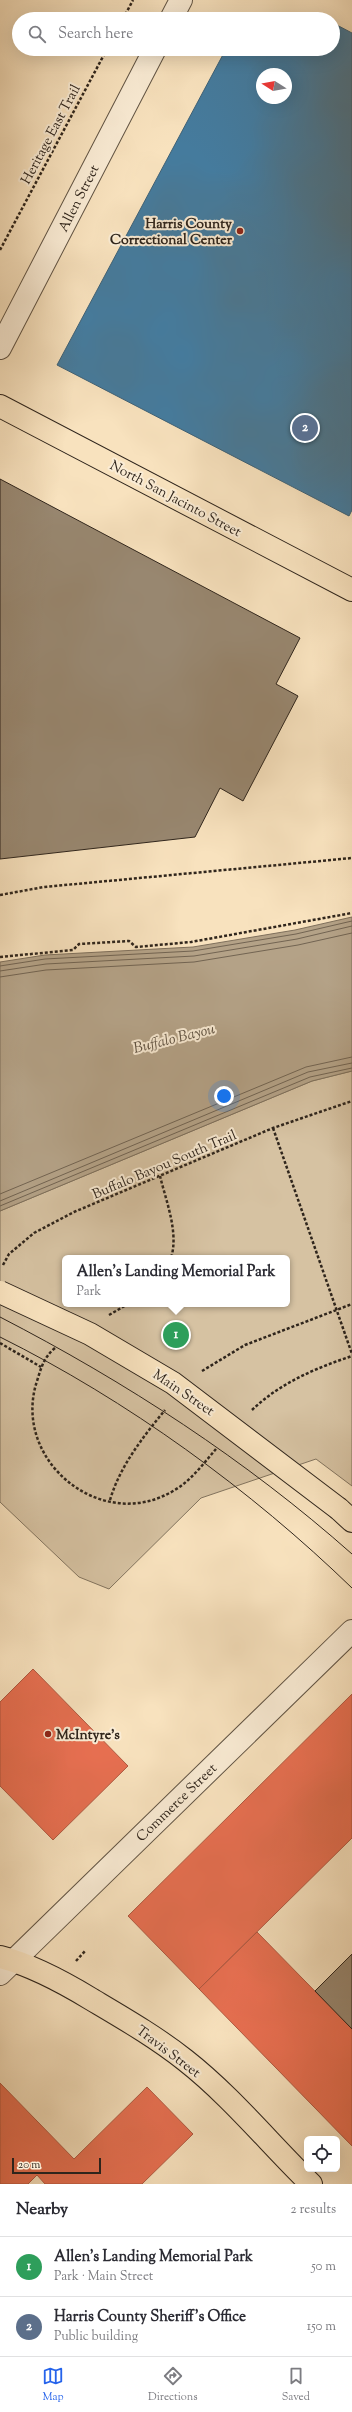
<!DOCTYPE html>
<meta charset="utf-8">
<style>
:root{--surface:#fff;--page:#f7f7f7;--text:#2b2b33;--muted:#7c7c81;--line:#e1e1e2;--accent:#2563eb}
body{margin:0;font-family:"Sorts Mill Goudy",serif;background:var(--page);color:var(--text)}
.controls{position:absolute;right:12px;bottom:12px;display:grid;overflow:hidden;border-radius:6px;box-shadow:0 4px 16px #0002}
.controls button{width:36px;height:36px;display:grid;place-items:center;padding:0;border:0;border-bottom:1px solid var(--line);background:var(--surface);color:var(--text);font:20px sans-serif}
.compass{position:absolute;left:256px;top:68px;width:36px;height:36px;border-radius:50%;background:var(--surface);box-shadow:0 4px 16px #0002;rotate:281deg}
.scale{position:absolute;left:12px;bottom:10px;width:89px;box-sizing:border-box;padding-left:4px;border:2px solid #2f251c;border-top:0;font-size:11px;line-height:14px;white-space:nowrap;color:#2f251c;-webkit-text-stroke:3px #faecd5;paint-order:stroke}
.you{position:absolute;left:224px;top:1096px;width:14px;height:14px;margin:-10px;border:3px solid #fff;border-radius:50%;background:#1a73e8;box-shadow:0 0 0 6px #1a73e833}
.badge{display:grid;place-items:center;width:26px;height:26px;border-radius:50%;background:var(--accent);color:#fff;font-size:13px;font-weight:700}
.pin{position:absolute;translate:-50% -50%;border:2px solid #fff;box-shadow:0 1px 4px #0006}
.popup{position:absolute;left:62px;top:1255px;width:228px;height:52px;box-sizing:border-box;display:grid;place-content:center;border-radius:6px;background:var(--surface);filter:drop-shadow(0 1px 3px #0005);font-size:13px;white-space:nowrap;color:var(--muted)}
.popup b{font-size:15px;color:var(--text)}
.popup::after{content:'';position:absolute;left:50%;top:100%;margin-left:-8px;border:8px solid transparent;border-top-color:var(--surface)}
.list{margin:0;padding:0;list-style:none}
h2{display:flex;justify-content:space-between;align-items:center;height:52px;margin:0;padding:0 16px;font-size:17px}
h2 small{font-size:13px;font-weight:400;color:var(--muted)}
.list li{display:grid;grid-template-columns:26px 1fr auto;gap:12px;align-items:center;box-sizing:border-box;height:60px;padding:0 16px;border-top:1px solid var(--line)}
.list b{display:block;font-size:15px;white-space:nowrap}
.list p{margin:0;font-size:13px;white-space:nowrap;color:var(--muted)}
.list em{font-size:13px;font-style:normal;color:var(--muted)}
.icon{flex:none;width:22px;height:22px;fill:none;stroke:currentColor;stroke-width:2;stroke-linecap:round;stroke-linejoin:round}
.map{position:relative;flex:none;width:352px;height:2184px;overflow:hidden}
.search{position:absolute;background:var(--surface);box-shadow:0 4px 16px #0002;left:12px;right:12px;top:12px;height:44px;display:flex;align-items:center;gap:10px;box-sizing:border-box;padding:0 14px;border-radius:22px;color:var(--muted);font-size:15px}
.sheet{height:172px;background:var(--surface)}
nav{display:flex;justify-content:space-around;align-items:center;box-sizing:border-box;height:56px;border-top:1px solid var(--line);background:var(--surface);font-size:11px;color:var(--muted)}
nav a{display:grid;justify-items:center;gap:2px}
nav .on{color:var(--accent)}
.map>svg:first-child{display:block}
.green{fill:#d6c2a2;stroke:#82745f;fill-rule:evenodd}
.water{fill:#b4a287;stroke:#7f705c}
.shops{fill:#e76f51;stroke:#b05941}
.public{fill:#457b9d;stroke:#3e6176;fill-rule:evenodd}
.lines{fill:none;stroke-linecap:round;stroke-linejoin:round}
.shore{stroke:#726452;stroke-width:1}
.building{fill:#988770;stroke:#2f251c}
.minor-casing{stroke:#615444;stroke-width:24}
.major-casing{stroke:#2f251c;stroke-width:24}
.path{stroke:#2f251c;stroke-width:2.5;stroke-dasharray:3 2;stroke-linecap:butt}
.minor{stroke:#faecd5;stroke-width:22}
.major{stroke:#f8e2be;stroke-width:22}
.tram{stroke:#2f251c;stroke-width:1}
.major-bridge-casing{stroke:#2f251c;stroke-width:24;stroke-linecap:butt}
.major-bridge{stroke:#f8e2be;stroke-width:22}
.poi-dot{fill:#8f2418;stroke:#faecd5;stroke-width:1.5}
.labels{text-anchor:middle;stroke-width:4;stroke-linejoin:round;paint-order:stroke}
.street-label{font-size:14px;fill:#2f251c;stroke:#faecd5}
.poi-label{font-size:14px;font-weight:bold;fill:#2f251c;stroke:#faecd5;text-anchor:end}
.water-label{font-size:15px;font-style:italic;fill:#5e5141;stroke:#faecd5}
</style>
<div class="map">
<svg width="352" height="2184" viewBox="0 0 352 2184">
<rect width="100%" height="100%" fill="#f8e2be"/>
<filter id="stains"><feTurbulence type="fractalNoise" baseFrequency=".005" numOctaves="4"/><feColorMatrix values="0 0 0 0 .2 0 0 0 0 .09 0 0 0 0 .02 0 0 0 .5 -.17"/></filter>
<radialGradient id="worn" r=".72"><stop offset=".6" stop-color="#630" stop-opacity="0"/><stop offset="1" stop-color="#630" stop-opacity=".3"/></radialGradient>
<!-- green -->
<path class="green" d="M352,1071V1486L316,1459L201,1498L109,1589L79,1577L0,1502V1211L312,1081ZM65,1258H287V1304H65Z"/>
<!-- water -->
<path class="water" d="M352,917V1071L312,1081L0,1211V962L45,955L193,947L295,930Z"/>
<!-- shops -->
<path class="shops" d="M33,1669L128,1766L53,1840L0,1786V1702Z
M352,1694V1838L199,1989L128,1916Z
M257,1932L352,2029V2146L199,1989Z
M0,2083L74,2159L147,2087L193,2134L142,2184H45L37,2175L28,2184H0Z"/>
<!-- public -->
<path class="public" d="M333,23L352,33V510L349,516L57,365L226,49H333ZM262,74H286V98H262Z"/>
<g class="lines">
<!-- shore -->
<path class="shore" d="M0,966L45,959L193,951L296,934L352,921
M0,971L46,964L194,956L297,939L352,926
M0,977L46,970L194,962L298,945L352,933
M0,1194L306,1067L352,1057
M0,1201L308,1072L352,1063
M0,1206L310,1077L352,1068"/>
</g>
<!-- building -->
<path class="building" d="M0,479L300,638L276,684L298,696L243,801L220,788L195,837L0,859Z
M352,1954V2029L315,1991Z"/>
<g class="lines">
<defs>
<path id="minor" d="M171,19L181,0
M0,348L155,49
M0,1974L352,1631"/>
<path id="major" d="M0,406L352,590
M339,1509L352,1521
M0,1957C32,1965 63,1982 91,1999C123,2018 156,2037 185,2060C231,2096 269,2143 311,2184"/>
</defs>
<!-- minor casing -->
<use href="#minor" class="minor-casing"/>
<!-- major casing -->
<use href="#major" class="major-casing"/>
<!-- path -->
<path class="path" d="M123,19L133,0
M0,250L107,49
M0,895L44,887L352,858
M0,957L73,950L79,944L129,941L136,947L191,942L352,913
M273,1128L352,1354
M160,1176C166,1201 179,1233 171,1258
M3,1265L9,1254L34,1233L74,1212L273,1128L352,1101
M109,1315L128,1304
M0,1343L41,1367
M55,1348C44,1357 41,1368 37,1381C11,1460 101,1534 173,1491C191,1481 203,1464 216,1449
M202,1371L245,1345L352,1304
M252,1410C280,1383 316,1368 352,1356
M110,1500C120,1466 143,1437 165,1410
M76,1961L85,1951"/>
<!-- minor -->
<use href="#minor" class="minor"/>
<!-- major -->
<use href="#major" class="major"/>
<!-- tram -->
<path class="tram" d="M0,1317C126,1382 246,1460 352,1554
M0,1337C127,1400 251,1490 352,1588"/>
<defs>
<path id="major-bridge" d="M0,1292L90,1334L173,1383L339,1509"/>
</defs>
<!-- major-bridge casing -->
<use href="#major-bridge" class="major-bridge-casing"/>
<!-- major-bridge -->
<use href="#major-bridge" class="major-bridge"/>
</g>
<!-- markers -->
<g class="poi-dot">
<circle cx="240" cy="231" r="4"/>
<circle cx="48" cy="1734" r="4"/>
</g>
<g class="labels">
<!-- street labels -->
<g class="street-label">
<text transform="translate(50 134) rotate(-62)" y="5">Heritage East Trail</text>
<text transform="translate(78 198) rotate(-63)" y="5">Allen Street</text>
<text transform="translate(176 498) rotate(28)" y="5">North San Jacinto Street</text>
<text transform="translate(164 1164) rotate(-23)" y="5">Buffalo Bayou South Trail</text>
<text transform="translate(184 1392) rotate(34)" y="5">Main Street</text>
<text transform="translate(176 1802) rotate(-44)" y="5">Commerce Street</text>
<text transform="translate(169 2051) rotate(37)" y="5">Travis Street</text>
</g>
<!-- poi labels -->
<g class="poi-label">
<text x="232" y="228">Harris County<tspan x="232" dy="16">Correctional Center</tspan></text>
<text x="56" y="1739" text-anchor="start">McIntyre's</text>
</g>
<!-- water labels -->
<g class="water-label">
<text transform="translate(174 1038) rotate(-14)" y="5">Buffalo Bayou</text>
</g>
</g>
<rect width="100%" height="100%" filter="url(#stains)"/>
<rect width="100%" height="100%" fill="url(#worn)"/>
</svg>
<div class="controls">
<button><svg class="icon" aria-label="locate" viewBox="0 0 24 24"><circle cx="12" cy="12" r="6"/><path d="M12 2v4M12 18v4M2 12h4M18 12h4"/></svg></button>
</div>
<svg class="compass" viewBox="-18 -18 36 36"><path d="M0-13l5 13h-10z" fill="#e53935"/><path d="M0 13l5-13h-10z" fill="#7c7c81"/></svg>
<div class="scale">20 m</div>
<div class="you"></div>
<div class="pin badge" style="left:176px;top:1335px;background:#2e9e5b">1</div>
<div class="popup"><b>Allen's Landing Memorial Park</b>Park</div>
<div class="pin badge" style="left:305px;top:428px;background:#5c6f8a">2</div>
<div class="search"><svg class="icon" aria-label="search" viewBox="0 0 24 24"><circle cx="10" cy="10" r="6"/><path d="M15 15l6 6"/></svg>Search here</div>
</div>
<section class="sheet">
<h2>Nearby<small>2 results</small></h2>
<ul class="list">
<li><span class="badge" style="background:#2e9e5b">1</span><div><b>Allen's Landing Memorial Park</b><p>Park · Main Street</p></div><em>50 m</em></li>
<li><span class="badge" style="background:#5c6f8a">2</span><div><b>Harris County Sheriff's Office</b><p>Public building</p></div><em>150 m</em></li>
</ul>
</section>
<nav>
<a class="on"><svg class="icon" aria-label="map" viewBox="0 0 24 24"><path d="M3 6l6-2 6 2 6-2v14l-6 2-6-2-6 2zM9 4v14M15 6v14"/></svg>Map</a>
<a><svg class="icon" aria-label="directions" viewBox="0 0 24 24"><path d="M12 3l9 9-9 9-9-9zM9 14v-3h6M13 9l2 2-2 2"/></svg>Directions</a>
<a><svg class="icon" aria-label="saved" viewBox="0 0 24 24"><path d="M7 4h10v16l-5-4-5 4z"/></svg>Saved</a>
</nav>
